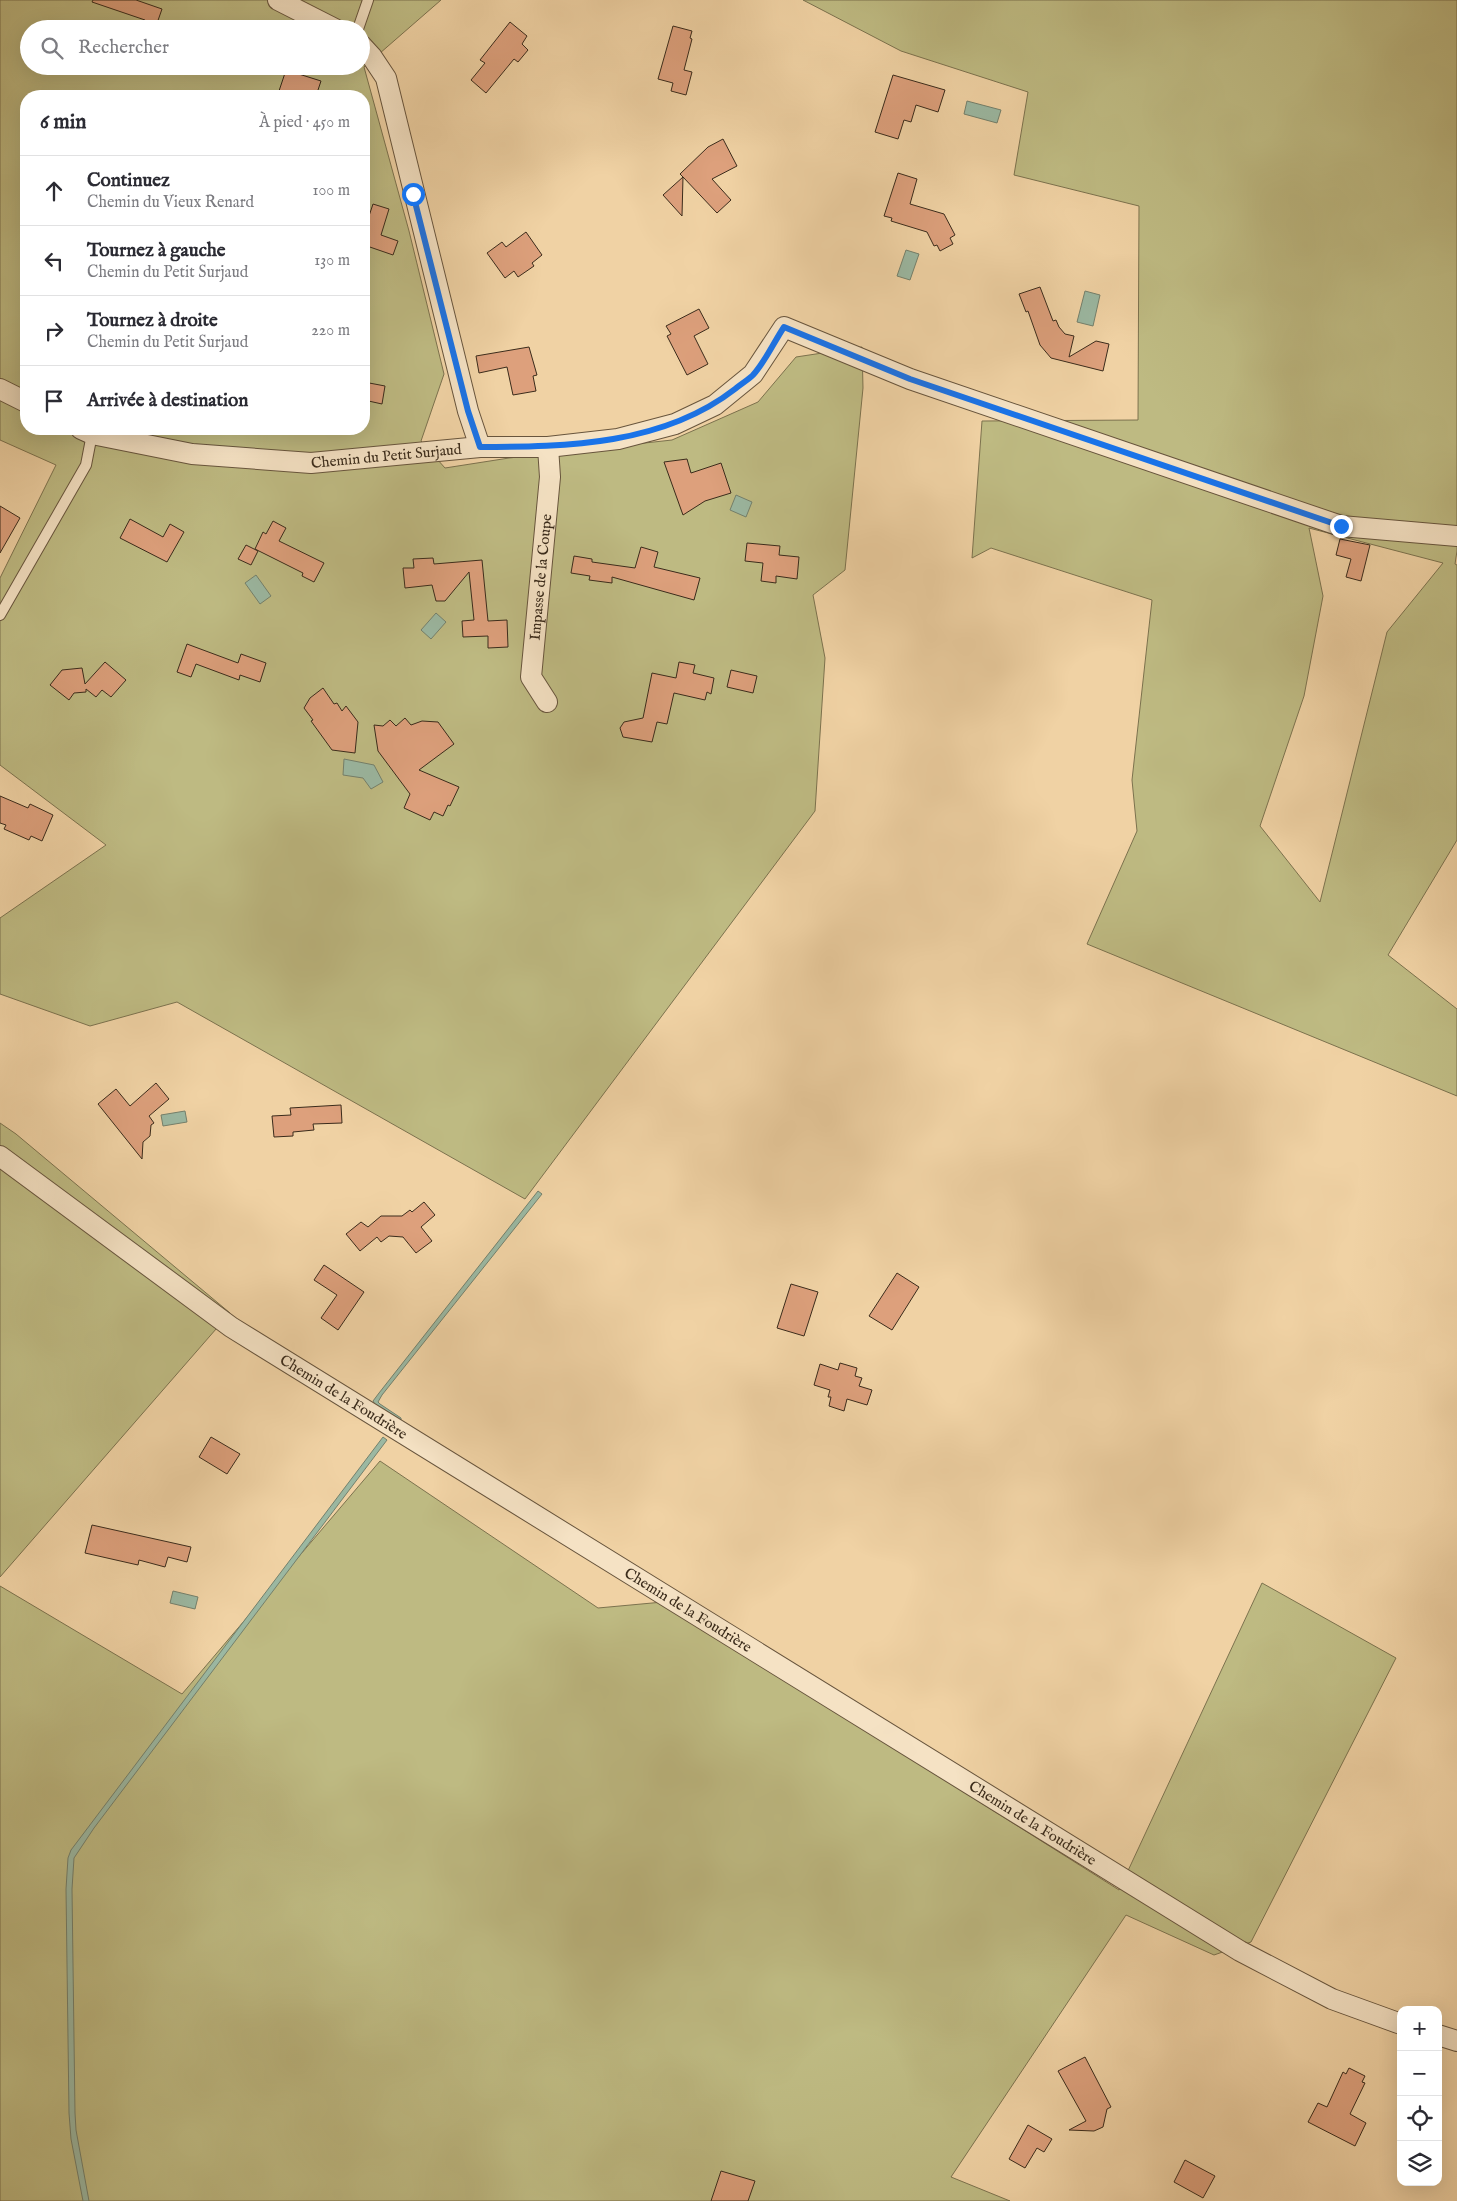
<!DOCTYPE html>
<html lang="fr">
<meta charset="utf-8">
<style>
:root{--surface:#fff;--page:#f2f2f3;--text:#2b2b33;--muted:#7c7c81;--line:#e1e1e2}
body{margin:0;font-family:"IM FELL English",serif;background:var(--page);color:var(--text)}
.controls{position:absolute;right:15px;bottom:15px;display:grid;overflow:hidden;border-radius:10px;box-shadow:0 5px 20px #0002}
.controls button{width:45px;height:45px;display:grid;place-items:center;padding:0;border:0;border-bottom:1px solid var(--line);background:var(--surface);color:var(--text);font:25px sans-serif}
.stop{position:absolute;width:15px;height:15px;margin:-11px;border:4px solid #1a73e8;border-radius:50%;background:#fff}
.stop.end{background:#1a73e8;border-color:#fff;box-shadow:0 1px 5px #0008}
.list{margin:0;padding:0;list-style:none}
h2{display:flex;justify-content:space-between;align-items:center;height:65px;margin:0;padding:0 20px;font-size:21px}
h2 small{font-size:16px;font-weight:400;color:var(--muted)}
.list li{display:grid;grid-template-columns:32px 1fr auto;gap:15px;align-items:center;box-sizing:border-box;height:70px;padding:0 20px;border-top:1px solid var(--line)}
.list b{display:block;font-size:19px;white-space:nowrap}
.list p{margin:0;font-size:16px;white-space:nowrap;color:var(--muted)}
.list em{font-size:16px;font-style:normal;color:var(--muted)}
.icon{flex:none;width:28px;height:28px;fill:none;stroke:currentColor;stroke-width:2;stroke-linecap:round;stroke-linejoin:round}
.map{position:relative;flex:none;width:1457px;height:2201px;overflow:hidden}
.search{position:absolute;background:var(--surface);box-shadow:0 5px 20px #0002;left:20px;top:20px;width:350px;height:55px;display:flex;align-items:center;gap:12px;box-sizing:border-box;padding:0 18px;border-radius:28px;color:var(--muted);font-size:19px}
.panel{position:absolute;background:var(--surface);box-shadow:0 5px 20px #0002;left:20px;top:90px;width:350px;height:345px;border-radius:20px}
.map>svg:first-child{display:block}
.green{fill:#beba82;stroke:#7c724e;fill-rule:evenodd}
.water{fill:#9bb8a2;stroke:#74806c}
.building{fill:#dda07c;stroke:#3a2b1b}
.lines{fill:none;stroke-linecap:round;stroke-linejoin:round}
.lane-casing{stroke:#68553d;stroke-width:12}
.street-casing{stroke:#68553d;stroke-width:22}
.lane{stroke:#f5e2c4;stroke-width:10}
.street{stroke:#f5e2c4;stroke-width:20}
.route{stroke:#1a73e8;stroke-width:6}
.labels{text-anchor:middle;stroke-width:4;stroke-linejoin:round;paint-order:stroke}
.street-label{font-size:15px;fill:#3a2b1b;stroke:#f5e2c4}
</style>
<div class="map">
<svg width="1457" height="2201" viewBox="0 0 1457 2201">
<rect width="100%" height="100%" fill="#f0d2a4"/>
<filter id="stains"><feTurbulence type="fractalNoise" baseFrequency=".004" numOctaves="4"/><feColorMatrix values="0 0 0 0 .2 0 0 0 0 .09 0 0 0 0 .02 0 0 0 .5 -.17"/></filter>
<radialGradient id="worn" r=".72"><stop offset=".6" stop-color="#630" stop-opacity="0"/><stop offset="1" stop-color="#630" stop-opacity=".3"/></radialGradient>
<!-- green -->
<path class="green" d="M0,0H441L364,67L409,231L444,374L421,441L445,468L509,458L672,440L758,402L796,357L862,347L863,388L845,570L813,595L825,658L815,811L525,1199L177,1002L90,1026L0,994V918L106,845L0,765V578L56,465L0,440ZM29,29H361V66H29ZM26,96H364V429H26Z
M803,0H1457V551L1455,564L1457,565V840L1388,955L1457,1009V1096L1087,944L1137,831L1132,780L1152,600L991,548L972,558L982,421L1138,420L1139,206L1014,175L1028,92L901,51ZM1309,528L1443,563L1387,632L1320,902L1260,826L1304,696L1323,596Z
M0,1123L16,1134L230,1313L0,1577Z
M380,1461L598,1608L663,1602L1119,1890L1262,1583L1396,1658L1251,1942L1214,1955L1126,1915L951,2177L1010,2201H0V1586L182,1694Z"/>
<!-- water -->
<path class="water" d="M967,101L1001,110L997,123L964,114Z
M906,250L919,254L910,280L897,276Z
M1085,291L1100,295L1093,326L1077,322Z
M736,495L752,502L746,517L730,510Z
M256,575L271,596L260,604L245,583Z
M436,613L446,622L431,639L421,630Z
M344,759L374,765L383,782L371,789L363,778L343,775Z
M185,1111L187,1122L163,1126L161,1115Z
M538,1191L542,1194L382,1395L378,1402L380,1404L401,1418V1421L376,1406L373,1401L379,1393Z
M383,1437L387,1440L94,1828L74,1858L72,1889L75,2113L76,2130L89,2201H83L71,2139L69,2113L66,1889L68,1858L71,1850Z
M173,1591L198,1597L195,1609L170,1603Z"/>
<!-- building -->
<path class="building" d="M93,0H136L162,9L155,29H146L145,20L92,2Z
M510,22L527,36L522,44L528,50L518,62L514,59L486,93L471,80L485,63L480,60Z
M673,26L692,31L690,38L692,39L684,70L692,72L686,95L671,91L673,83L658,79Z
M286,70L321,81L316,96H295L279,91Z
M893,75L945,90L938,112L916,105L911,122L904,120L898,139L875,132Z
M723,139L737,166L712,179L731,200L717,213L683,177L682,216L663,195L683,177L680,174L708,147Z
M898,173L917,179L910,204L944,214L955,235L950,238L953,244L940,251L937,245L934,246L927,232L891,221L892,218L884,216Z
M373,204L389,209L381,235L398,241L393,255L364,245V231Z
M526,232L542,255L532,263L534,266L518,277L514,271L505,278L487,253L502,242L506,247Z
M1040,287L1053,321L1056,320L1059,327L1065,334L1074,336L1069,357L1096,341L1109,344L1103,371L1051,358L1040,345L1028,311L1026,312L1019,294Z
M699,309L709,328L694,336L708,364L687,375L667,336L671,334L666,326Z
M529,347L537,375L533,376L536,391L513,395L507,367L479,373L476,356Z
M364,382L385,386L382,404L364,400Z
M687,459L691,473L721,463L731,493L705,501L683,515L664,462Z
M0,506L20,518L0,553Z
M130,519L163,537L170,524L184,532L167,562L120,538Z
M273,521L286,528L279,541L324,563L314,582L302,576L303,573L255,549L263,532L266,534Z
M1340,539L1370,545L1361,581L1346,577L1351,559L1336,555Z
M747,543L780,546L779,555L799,557L797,579L776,576V583L761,581L763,563L745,561Z
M246,545L258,551L251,565L238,559Z
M641,547L658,552L654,567L700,578L694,600L612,577V583L589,580L590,576L571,573L574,556L592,559V562L635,568Z
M433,558L434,564L482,560L488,621L507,620L508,647L488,648V636L463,637L462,621L474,620L469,572L445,601H436L432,585L405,588L403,568H414L413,559Z
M187,644L238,663L241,654L266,663L260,682L240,675L239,680L196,664L191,677L177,672Z
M105,662L126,680L111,697L102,690L96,697L86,689V692L74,693L69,700L50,685L62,670L82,668L85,684Z
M679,662L695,665L693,673L714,678L711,694L707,692L705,700L674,693L667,724L657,722L652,742L623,737L620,728L624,722L643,718L652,673L676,678Z
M731,670L757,676L753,693L727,687Z
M323,688L334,704L337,703L342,711L346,706L358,722L355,753L332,750L311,721L313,720L304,708L310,698Z
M405,718L411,725L422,721L438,722L454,744L419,770L459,787L450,806L448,805L443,816L434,812L430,820L404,808L410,794L378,751L374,725L383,726L390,720L396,726Z
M0,796L28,808L30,804L53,815L42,841L31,836L29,840L4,829L6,825L0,823Z
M156,1083L169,1099L149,1116L154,1123L151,1125L150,1136L143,1142L142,1159L98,1104L116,1089L130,1106Z
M341,1105L342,1123L313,1124L314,1130L293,1132V1136L274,1137L272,1116L291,1115L290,1108Z
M424,1202L435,1215L421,1227L432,1241L416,1253L403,1237L389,1236L381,1242L377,1237L360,1251L346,1234L361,1222L368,1227L381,1216H402L410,1210L412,1212Z
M324,1265L364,1292L338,1330L321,1318L337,1295L314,1280Z
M897,1273L919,1287L892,1330L869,1316Z
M791,1284L818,1292L804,1336L777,1328Z
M840,1363L857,1368L855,1376L862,1378L859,1386L872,1390L867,1405L847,1399L844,1411L829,1406L831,1397H828L830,1390L814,1385L820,1364L838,1370Z
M211,1437L240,1454L227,1474L199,1457Z
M92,1525L191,1547L187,1562L168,1557L165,1567L139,1560L138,1565L85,1553Z
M1085,2057L1111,2107L1107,2109L1103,2127L1094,2131L1069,2130L1086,2121L1058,2071Z
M1349,2068L1365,2076L1362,2082L1365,2083L1350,2114L1366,2123L1355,2146L1308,2122L1318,2103L1327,2107L1343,2072L1346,2074Z
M1028,2125L1052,2139L1044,2152L1037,2148L1025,2168L1009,2159Z
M1185,2160L1215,2176L1203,2198L1174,2182Z
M721,2171L755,2181L748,2201H711Z"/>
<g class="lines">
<defs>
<path id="lane" d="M358,29L368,0
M0,615L86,465L92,434"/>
<g id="street">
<path d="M278,0L335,29"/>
<path d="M361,45L372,57L386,78L468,411L480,447"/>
<path d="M0,389L26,402"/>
<path id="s1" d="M81,429L92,434L192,454L311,463L480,447H548L618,439L675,424L715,405L753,374L784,327L910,379L1341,526L1457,536"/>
<path id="s2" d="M547,702L531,677L550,477L548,447"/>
<path id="s3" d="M0,1156L231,1327L1240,1951L1332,1999L1401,2024"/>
<path d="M1438,2035L1457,2041"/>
</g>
</defs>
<!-- lane casing -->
<use href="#lane" class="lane-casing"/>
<!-- street casing -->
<use href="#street" class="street-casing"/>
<!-- lane -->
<use href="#lane" class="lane"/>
<!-- street -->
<use href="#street" class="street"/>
</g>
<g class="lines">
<!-- route -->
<path class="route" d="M413,194L468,411L480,447C567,447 663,445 735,389C741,384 748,380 753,375C765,362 774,342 784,327L910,379L1341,526"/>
</g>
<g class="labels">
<!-- street labels -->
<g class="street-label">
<text dy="5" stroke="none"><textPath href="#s1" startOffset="309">Chemin du Petit Surjaud</textPath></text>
<text dy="5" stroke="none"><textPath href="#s2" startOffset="130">Impasse de la Coupe</textPath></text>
<text dy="5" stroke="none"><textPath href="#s3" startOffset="420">Chemin de la Foudrière</textPath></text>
<text dy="5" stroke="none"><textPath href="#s3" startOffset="825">Chemin de la Foudrière</textPath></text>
<text dy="5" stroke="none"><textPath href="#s3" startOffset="1230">Chemin de la Foudrière</textPath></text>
</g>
</g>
<rect width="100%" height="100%" filter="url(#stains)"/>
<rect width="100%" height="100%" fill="url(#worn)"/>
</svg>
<div class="controls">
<button>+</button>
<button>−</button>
<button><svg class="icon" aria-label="locate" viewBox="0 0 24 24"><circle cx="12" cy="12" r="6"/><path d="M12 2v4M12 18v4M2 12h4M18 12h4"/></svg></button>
<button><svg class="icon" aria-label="layers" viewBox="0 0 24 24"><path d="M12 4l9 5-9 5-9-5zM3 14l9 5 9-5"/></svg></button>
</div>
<div class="stop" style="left:413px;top:194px"></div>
<div class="stop end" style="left:1341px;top:526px"></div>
<div class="search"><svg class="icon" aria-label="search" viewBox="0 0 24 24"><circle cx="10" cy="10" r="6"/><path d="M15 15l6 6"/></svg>Rechercher</div>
<section class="panel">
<h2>6 min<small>À pied · 450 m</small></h2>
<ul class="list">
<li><svg class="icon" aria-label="ahead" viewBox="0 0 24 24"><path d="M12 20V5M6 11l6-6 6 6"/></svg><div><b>Continuez</b><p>Chemin du Vieux Renard</p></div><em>100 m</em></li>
<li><svg class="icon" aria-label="left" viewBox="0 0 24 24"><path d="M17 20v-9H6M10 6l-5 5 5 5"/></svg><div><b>Tournez à gauche</b><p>Chemin du Petit Surjaud</p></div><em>130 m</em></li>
<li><svg class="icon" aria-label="right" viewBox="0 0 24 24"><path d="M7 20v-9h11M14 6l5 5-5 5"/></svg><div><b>Tournez à droite</b><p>Chemin du Petit Surjaud</p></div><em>220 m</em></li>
<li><svg class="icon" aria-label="arrive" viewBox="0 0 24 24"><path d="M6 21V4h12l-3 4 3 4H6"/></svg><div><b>Arrivée à destination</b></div></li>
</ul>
</section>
</div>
